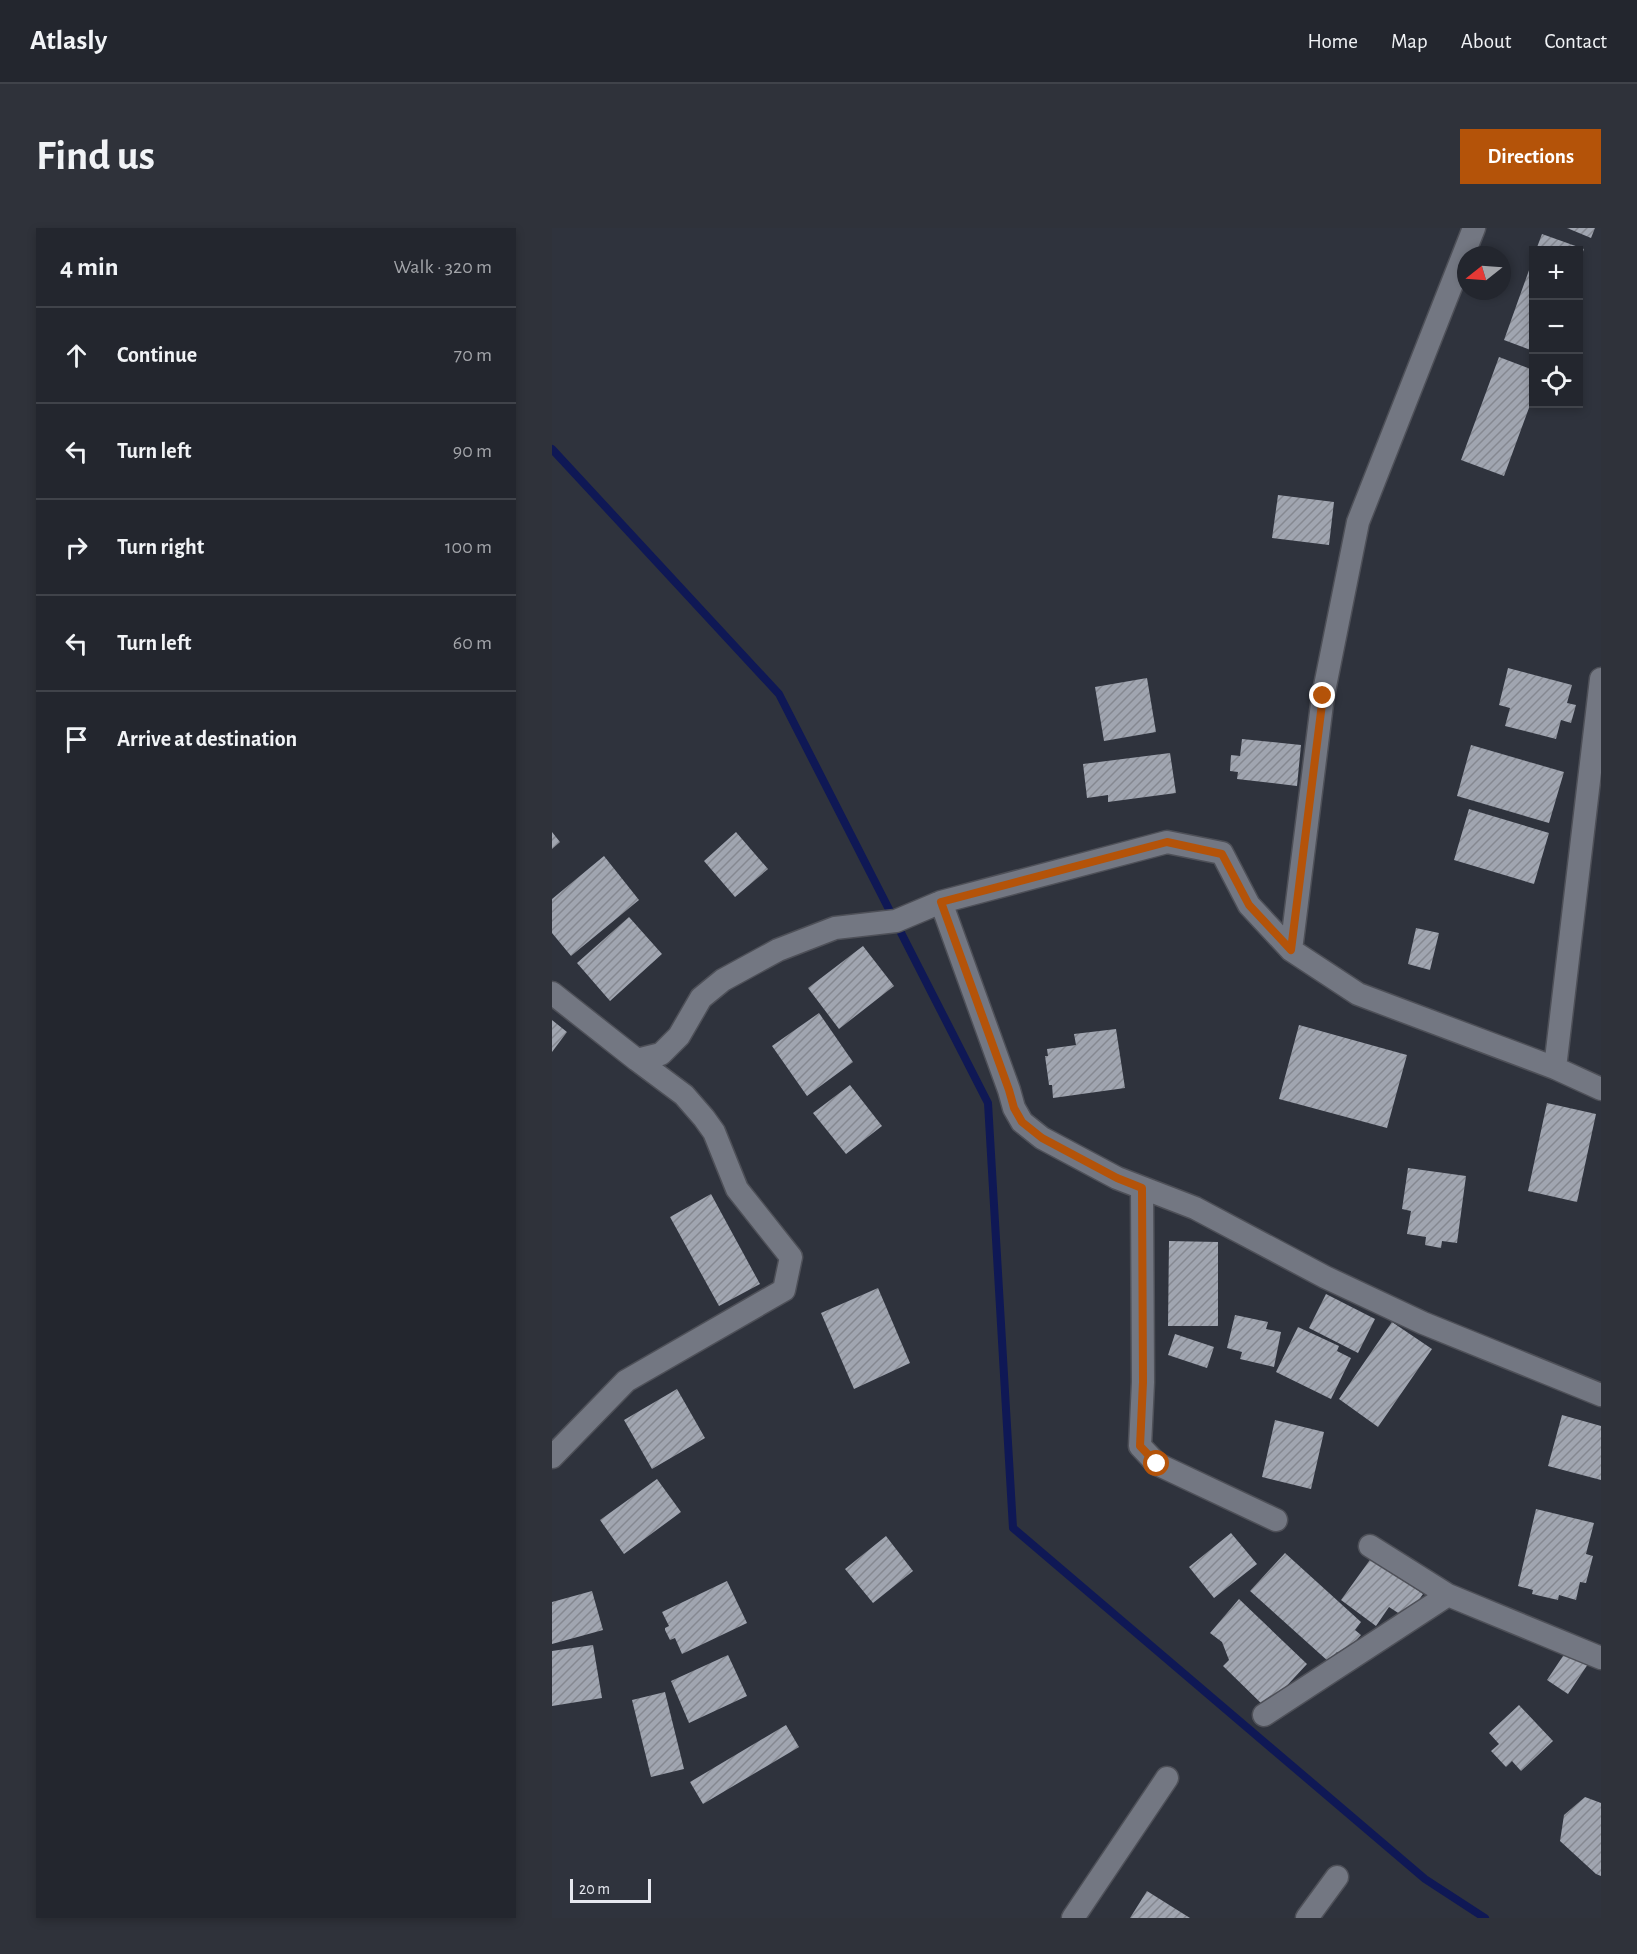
<!DOCTYPE html>
<meta charset="utf-8">
<style>
:root{--surface:#23262e;--page:#2f323a;--text:#f1f3f6;--muted:#a3a5aa;--line:#40434a;--accent:#b45309}
body{margin:0;font-family:"Alegreya Sans",sans-serif;background:var(--page);color:var(--text)}
.controls{position:absolute;right:18px;top:18px;display:grid;overflow:hidden;border-radius:0px;box-shadow:0 3px 9px #0003}
.controls button{width:54px;height:54px;display:grid;place-items:center;padding:0;border:0;border-bottom:2px solid var(--line);background:var(--surface);color:var(--text);font:30px sans-serif}
.compass{position:absolute;left:905px;top:18px;width:54px;height:54px;border-radius:50%;background:var(--surface);box-shadow:0 3px 9px #0003;rotate:253deg}
.scale{position:absolute;left:18px;bottom:15px;width:81px;box-sizing:border-box;padding-left:6px;border:3px solid #e6e8ef;border-top:0;font-size:16px;line-height:21px;white-space:nowrap;color:#e6e8ef;-webkit-text-stroke:4px #2f333d;paint-order:stroke}
.stop{position:absolute;width:18px;height:18px;margin:-14px;border:4px solid #b45309;border-radius:50%;background:#fff}
.stop.end{background:#b45309;border-color:#fff;box-shadow:0 2px 6px #0008}
.list{margin:0;padding:0;list-style:none}
h2{display:flex;justify-content:space-between;align-items:center;height:78px;margin:0;padding:0 24px;font-size:26px}
h2 small{font-size:20px;font-weight:400;color:var(--muted)}
.list li{display:grid;grid-template-columns:39px 1fr auto;gap:18px;align-items:center;box-sizing:border-box;height:96px;padding:0 24px;border-top:2px solid var(--line)}
.list b{display:block;font-size:22px;white-space:nowrap}
.list em{font-size:20px;font-style:normal;color:var(--muted)}
.icon{flex:none;width:33px;height:33px;fill:none;stroke:currentColor;stroke-width:2;stroke-linecap:round;stroke-linejoin:round}
.map{position:relative;flex:none;width:1049px;height:1690px;overflow:hidden;border-radius:0px}
header{display:flex;align-items:center;gap:36px;box-sizing:border-box;height:84px;padding:0 30px;background:var(--surface);border-bottom:2px solid var(--line)}
header strong{font-size:28px}
nav{display:flex;gap:33px;margin-inline-start:auto;font-size:21px}
.intro{display:flex;align-items:center;justify-content:space-between;box-sizing:border-box;height:144px;padding:0 36px}
h1{margin:0;font-size:42px}
.button{padding:15px 27px;border-radius:0px;background:var(--accent);color:#fff;font-size:21px;font-weight:700}
main{display:flex;gap:36px;padding:0 36px}
aside{flex:1;background:var(--surface);border-radius:0px;box-shadow:0 3px 9px #0003}
.map>svg:first-child{display:block}
.lines{fill:none;stroke-linecap:round;stroke-linejoin:round}
.stream{stroke:#0f1855;stroke-width:8}
.building{fill:url(#building-hatch)}
.minor-casing{stroke:#4e5058;stroke-width:25}
.minor{stroke:#737782;stroke-width:22}
.route{stroke:#b45309;stroke-width:8}
</style>
<header>
<strong>Atlasly</strong>
<nav><a>Home</a><a>Map</a><a>About</a><a>Contact</a></nav>
</header>
<div class="intro"><h1>Find us</h1><a class="button">Directions</a></div>
<main>
<aside>
<h2>4 min<small>Walk · 320 m</small></h2>
<ul class="list">
<li><svg class="icon" aria-label="ahead" viewBox="0 0 24 24"><path d="M12 20V5M6 11l6-6 6 6"/></svg><div><b>Continue</b></div><em>70 m</em></li>
<li><svg class="icon" aria-label="left" viewBox="0 0 24 24"><path d="M17 20v-9H6M10 6l-5 5 5 5"/></svg><div><b>Turn left</b></div><em>90 m</em></li>
<li><svg class="icon" aria-label="right" viewBox="0 0 24 24"><path d="M7 20v-9h11M14 6l5 5-5 5"/></svg><div><b>Turn right</b></div><em>100 m</em></li>
<li><svg class="icon" aria-label="left" viewBox="0 0 24 24"><path d="M17 20v-9H6M10 6l-5 5 5 5"/></svg><div><b>Turn left</b></div><em>60 m</em></li>
<li><svg class="icon" aria-label="arrive" viewBox="0 0 24 24"><path d="M6 21V4h12l-3 4 3 4H6"/></svg><div><b>Arrive at destination</b></div></li>
</ul>
</aside>
<div class="map">
<svg width="1049" height="1690" viewBox="0 0 1049 1690">
<defs>
<pattern id="building-hatch" width="6" height="6" patternUnits="userSpaceOnUse" patternTransform="scale(1.5)"><rect width="6" height="6" fill="#a0a5b0"/><path d="M-1 1l2-2M0 6l6-6M5 7l2-2" fill="none" stroke="#858891"/></pattern>
</defs>
<rect width="100%" height="100%" fill="#2f333d"/>
<g class="lines">
<!-- stream -->
<path class="stream" d="M0,221L227,466L436,875L461,1300L873,1651L933,1690"/>
</g>
<!-- building -->
<path class="building" d="M1015,0H1043L1039,10Z
M990,6L1032,21L1027,34L1026,22H984Z
M981,31V123L952,112Z
M947,129L981,142V169L952,248L909,232Z
M726,267L782,274L777,317L720,310Z
M956,440L1020,457L1015,475L1024,477L1019,495L1009,492L1004,511L953,498L958,480L947,477Z
M595,450L604,504L552,513L543,459Z
M690,511L749,517L745,558L685,551L686,544L678,543L679,527L688,528Z
M919,517L1012,544L997,595L905,568Z
M618,525L624,565L556,574V567L535,570L531,536Z
M917,581L997,605L982,656L902,632Z
M0,604L8,614L0,621Z
M184,604L216,641L183,669L152,633Z
M52,628L87,672L19,728L0,705V671Z
M77,689L110,726L58,773L25,735Z
M864,700L887,705L878,742L856,736Z
M311,718L342,758L287,801L256,760Z
M267,785L301,834L255,868L220,818Z
M0,792L15,804L0,824Z
M747,797L855,827L835,900L727,871Z
M564,801L573,860L501,870L500,857H497L493,828H496L495,821L524,817L522,806Z
M298,857L330,898L294,926L261,885Z
M995,875L1044,886L1025,974L976,963Z
M856,940L914,948L905,1015L890,1013L889,1020L873,1017L874,1009L855,1006L859,983L850,981Z
M159,966L208,1056L167,1078L118,989Z
M617,1013L666,1014V1098H616Z
M326,1060L358,1135L302,1161L269,1085Z
M774,1066L823,1091L806,1125L757,1100Z
M683,1087L716,1094L714,1101L729,1104L722,1139L688,1131L690,1124L675,1120Z
M840,1094L880,1121L826,1199L787,1171Z
M746,1099L787,1118L785,1123L799,1130L779,1171L724,1144Z
M623,1106L662,1119L655,1140L616,1127Z
M125,1161L153,1210L100,1241L72,1192Z
M1010,1187L1049,1198V1252L996,1238Z
M723,1192L772,1204L759,1261L710,1249Z
M105,1251L129,1284L72,1326L48,1292Z
M984,1281L1042,1295L1034,1326L1041,1328L1034,1355L1028,1354L1024,1372L1007,1367L1006,1372L980,1366L981,1362L966,1358Z
M679,1305L705,1336L662,1370L637,1339Z
M334,1308L361,1343L321,1375L293,1341Z
M733,1325L809,1394L803,1402L809,1407L789,1428L785,1424L777,1434L698,1363Z
M820,1329L871,1366L854,1390L837,1379L824,1398L789,1372Z
M175,1353L195,1395L130,1426L123,1410L118,1412L113,1402V1400L117,1398L110,1384Z
M40,1363L51,1402L0,1416V1374Z
M687,1371L755,1436L714,1480L671,1438L677,1432L670,1414L658,1405Z
M41,1417L50,1470L0,1478V1423Z
M1015,1422L1036,1436L1016,1466L995,1452Z
M176,1427L195,1468L137,1495L119,1453Z
M113,1464L132,1541L99,1549L80,1472Z
M967,1477L1001,1513L969,1543L960,1533L954,1539L939,1523L947,1516L937,1505Z
M234,1497L247,1519L151,1576L138,1554Z
M1033,1569L1049,1575V1648L1044,1646L1008,1613L1012,1587Z
M595,1663L638,1690H578Z"/>
<g class="lines">
<defs>
<path id="minor" d="M389,674L615,614L670,625L697,677L739,722L806,766L1003,840L1049,861
M739,722L771,468L806,294L922,0
M0,765L85,832L109,826L127,808L149,770L171,752L226,722L283,700L344,693L389,674L457,862L462,880L470,894L490,910L565,950L643,980L773,1049L871,1095L1049,1167
M1003,840L1049,451
M590,960L591,1154L588,1218L605,1236L724,1292
M0,1229L74,1153L232,1062L239,1029L185,961L162,904L152,890L132,867L85,832
M818,1318L896,1367L1049,1430
M712,1487L896,1367
M521,1690L615,1550
M755,1690L785,1649"/>
</defs>
<!-- minor casing -->
<use href="#minor" class="minor-casing"/>
<!-- minor -->
<use href="#minor" class="minor"/>
</g>
<g class="lines">
<!-- route -->
<path class="route" d="M605,1236L588,1218L591,1154L590,960L565,950L490,910L470,894L462,880L457,862L389,674L615,614L670,626L697,677L739,722L771,468"/>
</g>
</svg>
<div class="controls">
<button>+</button>
<button>−</button>
<button><svg class="icon" aria-label="locate" viewBox="0 0 24 24"><circle cx="12" cy="12" r="6"/><path d="M12 2v4M12 18v4M2 12h4M18 12h4"/></svg></button>
</div>
<svg class="compass" viewBox="-18 -18 36 36"><path d="M0-13l5 13h-10z" fill="#e53935"/><path d="M0 13l5-13h-10z" fill="#a3a5aa"/></svg>
<div class="scale">20 m</div>
<div class="stop" style="left:605px;top:1236px"></div>
<div class="stop end" style="left:771px;top:468px"></div>
</div>
</main>
